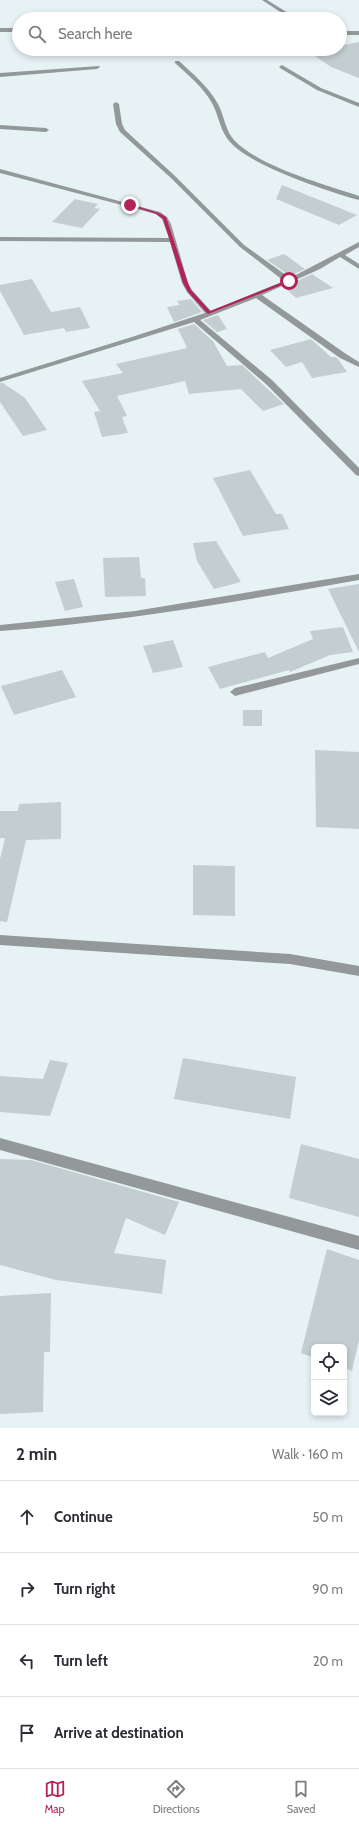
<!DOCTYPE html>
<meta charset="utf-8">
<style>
:root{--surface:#fff;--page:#f2f2f3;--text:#2b2b33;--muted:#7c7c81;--line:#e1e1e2;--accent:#b22459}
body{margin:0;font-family:Cabin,sans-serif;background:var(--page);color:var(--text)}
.controls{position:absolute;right:12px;bottom:12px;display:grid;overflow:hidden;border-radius:6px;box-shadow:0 2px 6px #0003}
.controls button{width:36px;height:36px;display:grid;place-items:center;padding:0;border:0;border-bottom:1px solid var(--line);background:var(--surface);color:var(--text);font:20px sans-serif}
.stop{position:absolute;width:12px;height:12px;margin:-9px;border:3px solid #b22459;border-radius:50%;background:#fff}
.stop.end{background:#b22459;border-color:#fff;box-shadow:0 1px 4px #0008}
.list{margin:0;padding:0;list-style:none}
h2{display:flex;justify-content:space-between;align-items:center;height:52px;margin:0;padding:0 16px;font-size:17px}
h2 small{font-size:13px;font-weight:400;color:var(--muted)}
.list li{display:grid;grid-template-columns:26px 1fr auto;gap:12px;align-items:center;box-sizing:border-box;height:72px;padding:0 16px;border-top:1px solid var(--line)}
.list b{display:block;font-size:15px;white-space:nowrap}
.list em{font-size:13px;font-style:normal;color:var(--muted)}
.icon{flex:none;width:22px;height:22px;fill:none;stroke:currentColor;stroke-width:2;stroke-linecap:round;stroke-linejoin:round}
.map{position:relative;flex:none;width:359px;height:1428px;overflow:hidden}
.search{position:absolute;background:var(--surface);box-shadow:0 2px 6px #0003;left:12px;right:12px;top:12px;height:44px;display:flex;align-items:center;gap:10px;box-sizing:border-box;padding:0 14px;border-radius:22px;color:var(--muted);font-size:15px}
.sheet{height:340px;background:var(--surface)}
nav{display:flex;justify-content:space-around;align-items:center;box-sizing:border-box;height:56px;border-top:1px solid var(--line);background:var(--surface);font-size:11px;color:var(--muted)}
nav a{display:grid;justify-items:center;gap:2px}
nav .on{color:var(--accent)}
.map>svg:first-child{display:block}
.building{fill:#c3ced0}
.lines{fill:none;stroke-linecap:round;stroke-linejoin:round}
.street{fill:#939899;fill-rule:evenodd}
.route{fill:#b22459}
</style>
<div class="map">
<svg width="359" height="1428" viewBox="0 0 359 1428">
<rect width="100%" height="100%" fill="#e7f2f5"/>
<!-- building -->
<path class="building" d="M359,42V78L331,67L309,52L323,49H340V46Z
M282,185L357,215L339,225L276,199Z
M75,199L98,204L94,208L100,209L82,228L52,222Z
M284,254L305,269L290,276L267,260Z
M312,274L333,288L296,298L284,287Z
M32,279L51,312L80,307L90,328L66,332L64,328L24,335L0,291V285Z
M191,299L202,312L174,322L167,307L180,305L177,301Z
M218,315L227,329L217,332L203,320Z
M194,324L213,341L227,366L242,365L284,404L263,411L241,389L189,394L185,381L117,396L127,416L122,417L128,433L102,437L94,412L100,411L82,381L123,373L116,364L187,348L178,329Z
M311,339L331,357H336L338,359L347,372L312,378L302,362L286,367L270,350Z
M0,383H3L25,398L47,430L23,436L0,402Z
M250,470L276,514H282L289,529L243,536L213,478Z
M216,541L241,582L214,589L197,561L193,543Z
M139,557L141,578H145L146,596L105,597L103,558Z
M74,579L83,607L65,611L55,582Z
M359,584V652L328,589Z
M343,627L353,652L330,655L290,672L289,670L220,689L208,667L265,652L268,658L313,639L310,631Z
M173,640L183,667L153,673L143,646Z
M62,670L76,697L14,715L1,686Z
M243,710H262V726H243Z
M315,750L359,752V829L316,827Z
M61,802V839L26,840L7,922L0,921V859L5,838H0V811H18L19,804Z
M193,865L235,866V916L193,915Z
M183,1058L296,1077L290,1119L174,1099Z
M50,1060L68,1063L50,1116L0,1112V1076L43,1079Z
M301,1144L359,1159V1217L289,1198Z
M0,1159L31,1160L179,1202L165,1235L126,1218L114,1253L166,1260L162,1294L56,1280L0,1265Z
M327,1249L359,1260V1340L352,1371L344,1368V1347H314V1358L301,1353Z
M51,1293L50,1352H44L43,1412L0,1414V1296Z"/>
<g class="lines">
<!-- street -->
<path class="street" d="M262,0H267L298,19H291Z
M0,28H19V32H0Z
M340,31H359V35H340Z
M175,61H179C193,74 208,86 218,104C224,115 225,130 234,140C260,167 323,184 359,196V200C327,191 251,166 230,142C220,131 219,116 212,103C203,87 188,75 175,63Z
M282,65L321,88L359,103V107L317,90L280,68L279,67Z
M99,66L100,67L97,69L0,77V73Z
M116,102L119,104L122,124L125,130L175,176L244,245L290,278L359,242V247L345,255L359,264V269L340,257L320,269L262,295L346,354L359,362V367L340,358L256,298L200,320L272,380L359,468V476L356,475L266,384L194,322L0,382V378L135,336L205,313L187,292L182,283L170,242L0,241V237L169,238L162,219L156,214L0,173V169L160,212L167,217L171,224L188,283L192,290L211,311L284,281L240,247L171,178L120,132L116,124L113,104Z
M0,125L46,128L49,130L46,132L0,129Z
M359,574V580C240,601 121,622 0,631V625L135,611Z
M359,658V664L235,696L230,692L235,688Z
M0,935L290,954L359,966V976L290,964L0,945Z
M0,1138L359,1236V1250L0,1150Z"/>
</g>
<!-- route -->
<path class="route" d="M129,204L159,213L166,217L188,283L191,290L210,311L288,280L292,281L208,314L188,292L183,283L163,219L156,214L129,205Z"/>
</svg>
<div class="controls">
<button><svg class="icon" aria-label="locate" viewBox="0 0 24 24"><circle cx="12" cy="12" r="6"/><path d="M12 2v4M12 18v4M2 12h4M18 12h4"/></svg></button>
<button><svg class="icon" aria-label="layers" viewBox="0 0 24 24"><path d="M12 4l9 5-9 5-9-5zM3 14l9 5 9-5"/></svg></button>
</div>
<div class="stop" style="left:289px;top:281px"></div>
<div class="stop end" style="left:130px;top:205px"></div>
<div class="search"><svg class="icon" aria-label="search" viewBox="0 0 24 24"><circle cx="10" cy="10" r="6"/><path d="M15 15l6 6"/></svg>Search here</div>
</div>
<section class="sheet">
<h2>2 min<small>Walk · 160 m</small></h2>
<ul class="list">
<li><svg class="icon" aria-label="ahead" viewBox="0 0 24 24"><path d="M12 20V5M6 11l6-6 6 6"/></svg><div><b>Continue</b></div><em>50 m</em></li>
<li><svg class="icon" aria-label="right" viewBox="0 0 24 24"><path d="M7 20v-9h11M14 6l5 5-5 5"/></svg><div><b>Turn right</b></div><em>90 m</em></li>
<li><svg class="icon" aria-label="left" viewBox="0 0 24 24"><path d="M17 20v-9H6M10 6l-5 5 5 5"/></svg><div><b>Turn left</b></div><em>20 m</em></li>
<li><svg class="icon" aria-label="arrive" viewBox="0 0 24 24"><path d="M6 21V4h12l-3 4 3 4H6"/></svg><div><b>Arrive at destination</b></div></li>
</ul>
</section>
<nav>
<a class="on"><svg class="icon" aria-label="map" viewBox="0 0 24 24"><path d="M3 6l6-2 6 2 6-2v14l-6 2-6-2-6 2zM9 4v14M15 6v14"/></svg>Map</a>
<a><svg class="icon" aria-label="directions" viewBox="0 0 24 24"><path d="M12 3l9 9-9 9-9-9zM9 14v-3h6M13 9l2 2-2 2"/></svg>Directions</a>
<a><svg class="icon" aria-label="saved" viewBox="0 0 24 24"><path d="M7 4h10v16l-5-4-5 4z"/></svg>Saved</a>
</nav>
